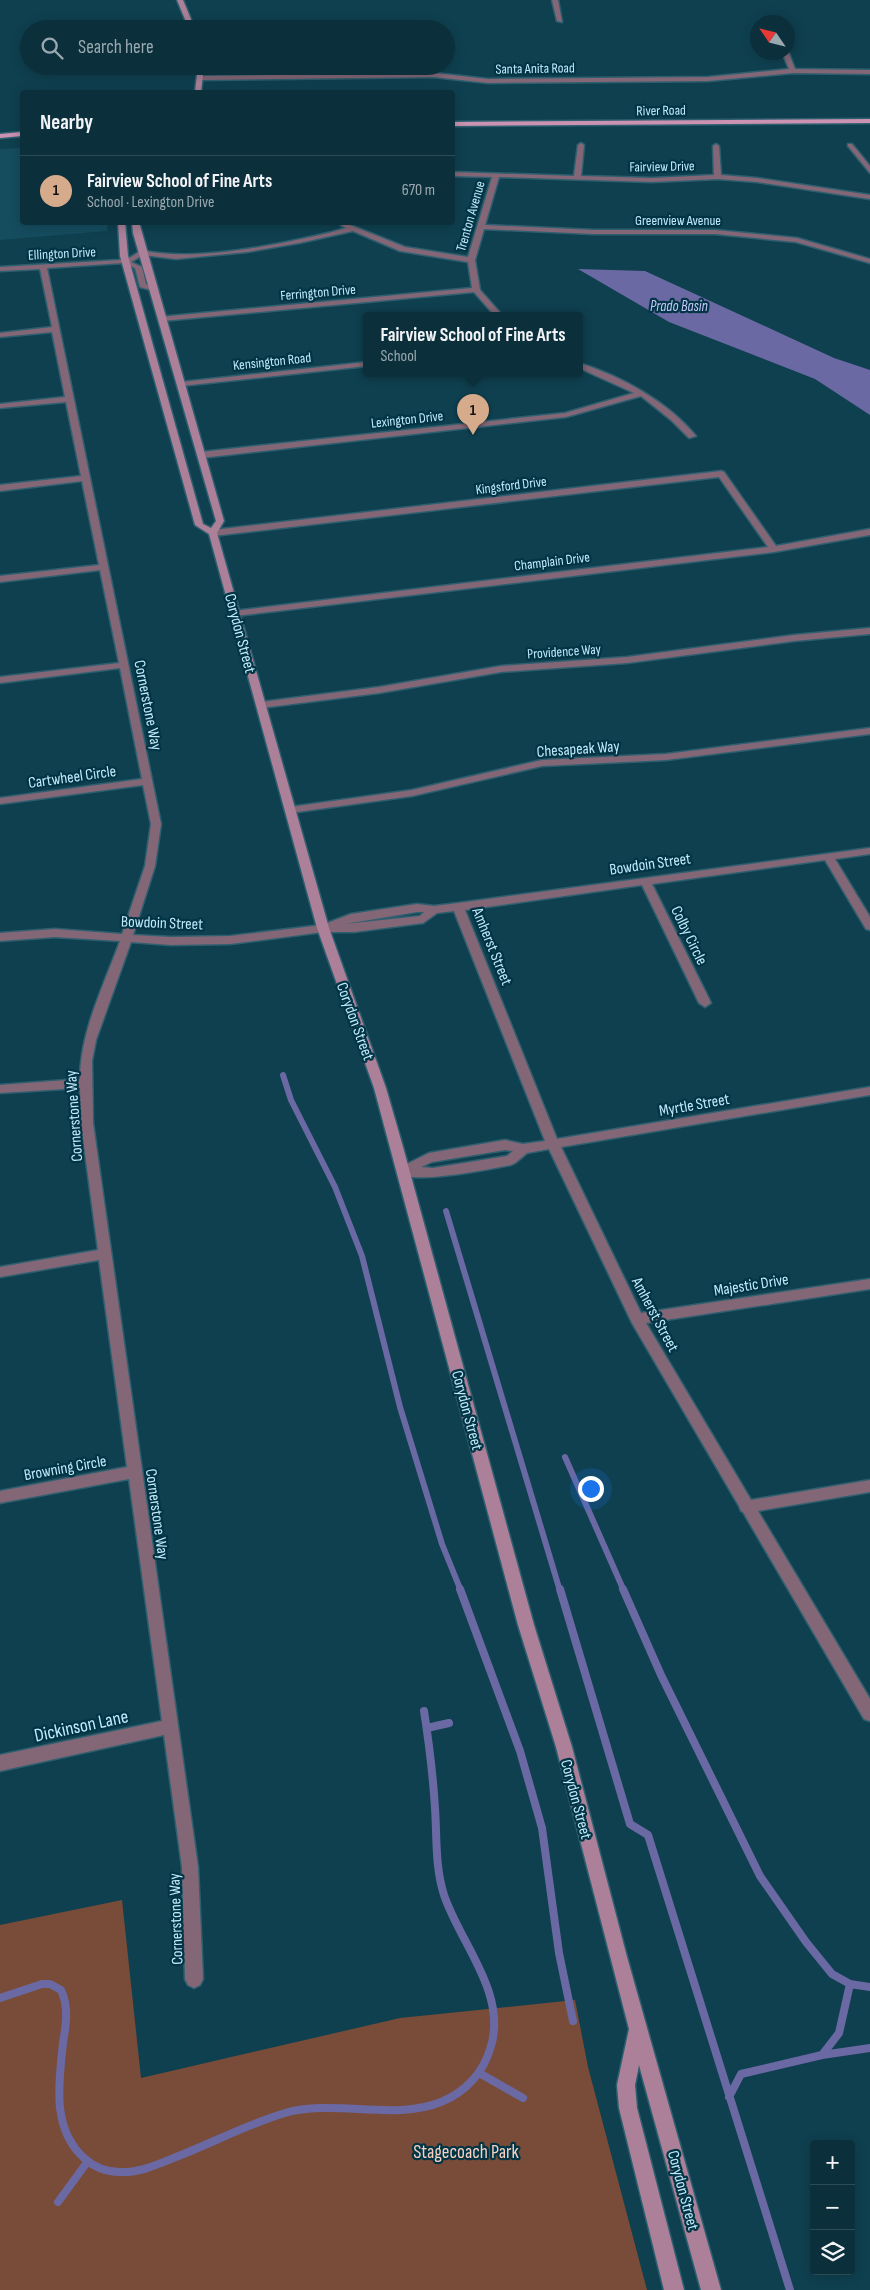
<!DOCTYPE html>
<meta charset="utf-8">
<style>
:root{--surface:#0b303c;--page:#143843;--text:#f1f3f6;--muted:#9aa9af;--line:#2b4b56;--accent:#d6ab8b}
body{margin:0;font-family:"Sofia Sans Condensed",sans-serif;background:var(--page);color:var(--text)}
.controls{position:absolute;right:15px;bottom:15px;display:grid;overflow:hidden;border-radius:5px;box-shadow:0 2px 12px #0003}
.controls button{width:45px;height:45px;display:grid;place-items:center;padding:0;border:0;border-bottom:1px solid var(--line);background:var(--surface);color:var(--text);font:25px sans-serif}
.compass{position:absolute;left:750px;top:15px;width:45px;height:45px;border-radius:50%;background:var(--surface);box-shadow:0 2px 12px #0003;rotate:305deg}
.you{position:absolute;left:590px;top:1488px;width:18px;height:18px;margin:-12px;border:4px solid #fff;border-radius:50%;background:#1a73e8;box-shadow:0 0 0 8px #1a73e833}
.badge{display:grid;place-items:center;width:32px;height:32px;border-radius:50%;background:var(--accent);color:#111;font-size:16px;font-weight:700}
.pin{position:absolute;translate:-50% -41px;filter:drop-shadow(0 1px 2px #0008)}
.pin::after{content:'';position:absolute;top:26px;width:18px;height:15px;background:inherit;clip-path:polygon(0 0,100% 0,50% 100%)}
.popup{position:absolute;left:363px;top:312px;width:220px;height:65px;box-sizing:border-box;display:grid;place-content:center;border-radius:5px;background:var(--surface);filter:drop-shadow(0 1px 4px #0005);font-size:16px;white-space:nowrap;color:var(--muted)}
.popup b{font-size:19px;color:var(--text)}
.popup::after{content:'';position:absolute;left:50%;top:100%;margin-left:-10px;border:10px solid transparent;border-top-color:var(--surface)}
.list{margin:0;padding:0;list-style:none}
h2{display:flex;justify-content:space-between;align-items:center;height:65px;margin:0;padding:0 20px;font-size:21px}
h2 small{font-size:16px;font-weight:400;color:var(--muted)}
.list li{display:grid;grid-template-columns:32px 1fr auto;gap:15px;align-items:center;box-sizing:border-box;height:70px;padding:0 20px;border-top:1px solid var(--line)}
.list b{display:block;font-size:19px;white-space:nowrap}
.list p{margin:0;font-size:16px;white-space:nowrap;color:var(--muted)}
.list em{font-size:16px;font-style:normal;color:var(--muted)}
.icon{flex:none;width:28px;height:28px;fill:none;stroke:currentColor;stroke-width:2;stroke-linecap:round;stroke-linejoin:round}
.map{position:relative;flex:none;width:870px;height:2290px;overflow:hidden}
.search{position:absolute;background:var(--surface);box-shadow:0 2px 12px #0003;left:20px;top:20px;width:435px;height:55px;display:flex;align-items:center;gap:12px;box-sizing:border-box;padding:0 18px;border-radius:28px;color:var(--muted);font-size:19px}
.panel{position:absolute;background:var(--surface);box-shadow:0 2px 12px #0003;left:20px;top:90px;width:435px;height:135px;border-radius:5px}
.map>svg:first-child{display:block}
.built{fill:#154d5f}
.green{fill:#784c38}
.water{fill:#6b69a3}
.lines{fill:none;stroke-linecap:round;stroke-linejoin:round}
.stream-far1{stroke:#6b69a3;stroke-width:6}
.stream{stroke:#6b69a3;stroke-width:8}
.street-casing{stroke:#2f5f6f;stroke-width:3}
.secondary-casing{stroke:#2f5f6f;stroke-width:3}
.primary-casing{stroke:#2f5f6f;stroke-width:3}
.street{fill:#836777;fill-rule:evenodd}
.secondary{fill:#ac8098;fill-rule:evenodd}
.primary{fill:#cb92b2;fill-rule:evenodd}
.labels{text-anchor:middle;stroke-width:4.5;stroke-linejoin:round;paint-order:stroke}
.far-street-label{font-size:14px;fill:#c2eafb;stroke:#013545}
.far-water-label{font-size:15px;font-style:italic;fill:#c8c8fc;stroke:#013545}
.street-label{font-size:16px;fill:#c2eafb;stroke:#013545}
.near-street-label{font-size:19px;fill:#c2eafb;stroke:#013545}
.near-park-label{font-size:19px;fill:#f7d1c1;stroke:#013545}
</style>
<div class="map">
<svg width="870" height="2290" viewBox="0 0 870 2290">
<rect width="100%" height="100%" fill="#0f4050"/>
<!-- built -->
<path class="built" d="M22,148V222L108,223L107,231L0,240V149Z"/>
<!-- green -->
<path class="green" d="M122,1900L141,2078L400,2018L575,2000L588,2067L647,2290H0V1925Z"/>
<!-- water -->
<path class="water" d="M578,269L645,271L834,358L870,370V415L815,379L669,322Z"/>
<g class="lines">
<!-- stream-far1 -->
<path class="stream-far1" d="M283,1075L291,1100L335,1187L362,1256L400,1407L442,1544L461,1591
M446,1211L560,1591
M565,1457L624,1591"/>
<!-- stream -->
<path class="stream" d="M460,1589L520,1751L542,1828L559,1953L573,2021
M560,1589L630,1824L648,1835L790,2290
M623,1589L661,1675L760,1876L806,1942L832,1974L850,1984L870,1987
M427,1728L449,1723
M0,1998L42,1984H50L61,1990C69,2007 66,2025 63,2043C59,2082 51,2128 84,2158C94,2167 107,2172 120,2172C141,2173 161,2163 181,2155C214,2142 251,2123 285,2113C334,2099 394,2121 441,2102C466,2092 484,2072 491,2046C507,1993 460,1943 444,1895C435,1867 437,1838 435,1808C433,1776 429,1743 424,1711
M822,2055L870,2048
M481,2074L523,2098
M729,2097L741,2074L822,2055L839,2033L850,1984
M58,2202L88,2161"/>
<defs>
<path id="street" d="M552,0H558L562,22L557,21Z
M788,51L795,69L870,70V74L793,73L708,81L488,83L434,77L200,80L197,78L200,76L434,73L488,79L708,77L789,69L782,52Z
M581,143L584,145L581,176L652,178L714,175L713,146L716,144L719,146L721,175L757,178L870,195V199L757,182L718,179L652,182L499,177L485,225L594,230H715L797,238L870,259V263L796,242L715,234H594L484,229L475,260L480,290L503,316H495L474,292L162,321H159V317L472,288L468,262L400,251L353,231L299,243L247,252L176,259L143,255L131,262L142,267L146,284L155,288L151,290L140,287L135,268L123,263L47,268L161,824L155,866L133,935L171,937L230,936L322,925L351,914L417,904L434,906L458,903L870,848V854L835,859L870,917V930L866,929L825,860L652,884L711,1003L705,1007L699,1003L642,885L465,910L557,1139L870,1087V1095L561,1147L641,1313L870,1279V1289L646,1323L751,1500L870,1480V1492L758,1511L870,1699V1721L864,1719L743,1512L741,1511L739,1506L632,1323L549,1149L527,1153L515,1163L511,1165C492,1168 406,1187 397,1171L399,1168L429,1153L505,1140L523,1144L545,1141L454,911L437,913L423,923L354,932H323L230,944L171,945L131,942L96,1040L92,1061L93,1123L198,1867L203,1979L200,1985L194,1988L188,1985L185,1979L182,1867L164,1735L0,1771V1755L162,1721L129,1479L0,1503V1491L127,1467L99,1260L0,1277V1267L98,1250L81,1123L80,1088L0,1093V1085L80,1079C80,1032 104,985 120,941L55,937L0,941V933L55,929L122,934L145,866L151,824L143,785L0,804V798L142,779L120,668L0,683V677L119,663L100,570L0,582V576L99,565L82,481L0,491V485L81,476L66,402L0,408V404L65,397L52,332L0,337V333L52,327L40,269L0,271V267L119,260L131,257L142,250C192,263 282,244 332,232L346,228L341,225L345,223L405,247L468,257L492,177L452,176V172L574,176L578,145ZM417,912H424L420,916L345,924ZM505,1150L513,1151L507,1156L433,1168L421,1167L432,1162Z
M848,144H852L870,166V173L848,146Z
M367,362V366L181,386L177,384L181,382Z
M579,363C621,376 668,402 696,436L689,438L671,420L641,396L566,417L201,458L197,455L201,452L565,413L634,393L579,368Z
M721,471L724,472L776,546L870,529V535L774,552L236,616L231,613L233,611L768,547L719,477L213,536L209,533L213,530Z
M870,628V634L794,641L627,663L501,672L379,693L261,708L256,705L261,702L379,687L501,666L627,657L794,635Z
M870,728V734L666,760L542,766L412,796L290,813L285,810L290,807L412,790L542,760L666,754Z"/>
<path id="secondary" d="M177,0H183L195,29H189Z
M198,66H204L201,92H195Z
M118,222H125L128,256L203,524L211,528L216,521L133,233L132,222H139L224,521L217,533L329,928L386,1088L403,1147L534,1625L572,1747L627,1957L721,2290H701L639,2065L635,2085L637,2108L684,2290H664L619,2108L617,2085L629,2029L556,1747L518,1625L374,1088L317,928L209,534L195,525L120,256Z"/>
<path id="primary" d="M870,119V123L452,126V122Z
M22,132V136L0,138V134Z"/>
</defs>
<!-- street casing -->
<use href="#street" class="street-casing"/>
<!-- secondary casing -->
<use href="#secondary" class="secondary-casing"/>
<!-- primary casing -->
<use href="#primary" class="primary-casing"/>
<!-- street -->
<use href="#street" class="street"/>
<!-- secondary -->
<use href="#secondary" class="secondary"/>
<!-- primary -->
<use href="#primary" class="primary"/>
</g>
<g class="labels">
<!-- far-street labels -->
<g class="far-street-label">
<text transform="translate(535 68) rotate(-1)" y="5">Santa Anita Road</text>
<text transform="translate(661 110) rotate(-1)" y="5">River Road</text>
<text transform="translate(662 166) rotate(-1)" y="5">Fairview Drive</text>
<text transform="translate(470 216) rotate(-74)" y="5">Trenton Avenue</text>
<text x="678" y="225">Greenview Avenue</text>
<text transform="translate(62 253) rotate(-3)" y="5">Ellington Drive</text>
<text transform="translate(318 292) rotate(-5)" y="5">Ferrington Drive</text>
<text transform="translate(272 361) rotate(-6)" y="5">Kensington Road</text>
<text transform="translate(407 419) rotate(-6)" y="5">Lexington Drive</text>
<text transform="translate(511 485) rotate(-7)" y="5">Kingsford Drive</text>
<text transform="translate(552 561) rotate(-7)" y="5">Champlain Drive</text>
<text transform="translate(564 651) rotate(-4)" y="5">Providence Way</text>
</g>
<!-- far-water labels -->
<g class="far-water-label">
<text x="679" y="311">Prado Basin</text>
</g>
<!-- street labels -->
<g class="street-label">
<text transform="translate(241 633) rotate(75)" y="6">Corydon Street</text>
<text transform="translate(149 705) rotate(79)" y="6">Cornerstone Way</text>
<text transform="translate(578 748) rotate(-4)" y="6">Chesapeak Way</text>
<text transform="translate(72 776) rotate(-8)" y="6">Cartwheel Circle</text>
<text transform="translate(650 863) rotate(-8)" y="6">Bowdoin Street</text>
<text transform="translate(162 922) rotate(2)" y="6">Bowdoin Street</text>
<text transform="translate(690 935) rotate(64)" y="6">Colby Circle</text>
<text transform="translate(493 946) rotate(68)" y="6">Amherst Street</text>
<text transform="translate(356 1021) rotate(70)" y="6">Corydon Street</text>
<text transform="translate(694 1104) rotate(-10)" y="6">Myrtle Street</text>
<text transform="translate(73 1116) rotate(-94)" y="6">Cornerstone Way</text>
<text transform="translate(751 1284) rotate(-9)" y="6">Majestic Drive</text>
<text transform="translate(656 1314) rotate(62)" y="6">Amherst Street</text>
<text transform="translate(468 1410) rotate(75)" y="6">Corydon Street</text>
<text transform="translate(65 1467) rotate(-10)" y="6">Browning Circle</text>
<text transform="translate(158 1514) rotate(82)" y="6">Cornerstone Way</text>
<text transform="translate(577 1799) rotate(75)" y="6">Corydon Street</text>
<text transform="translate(175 1919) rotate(-92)" y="6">Cornerstone Way</text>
<text transform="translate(684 2190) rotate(75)" y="6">Corydon Street</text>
</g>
<!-- near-street labels -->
<g class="near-street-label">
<text transform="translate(81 1725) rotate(-12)" y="7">Dickinson Lane</text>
</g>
<!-- near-park labels -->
<g class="near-park-label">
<text x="466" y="2158">Stagecoach Park</text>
</g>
</g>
</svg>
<div class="controls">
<button>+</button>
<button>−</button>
<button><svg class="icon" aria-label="layers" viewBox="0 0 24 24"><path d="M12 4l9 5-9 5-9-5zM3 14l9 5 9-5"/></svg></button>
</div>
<svg class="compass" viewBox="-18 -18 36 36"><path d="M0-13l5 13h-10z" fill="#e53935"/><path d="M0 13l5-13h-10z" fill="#9aa9af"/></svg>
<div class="you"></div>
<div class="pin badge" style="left:473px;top:435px">1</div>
<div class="popup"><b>Fairview School of Fine Arts</b>School</div>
<div class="search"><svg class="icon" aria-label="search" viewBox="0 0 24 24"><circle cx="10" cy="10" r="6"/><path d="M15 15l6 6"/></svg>Search here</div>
<section class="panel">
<h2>Nearby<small></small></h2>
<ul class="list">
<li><span class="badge">1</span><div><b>Fairview School of Fine Arts</b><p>School · Lexington Drive</p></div><em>670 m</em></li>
</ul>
</section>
</div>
